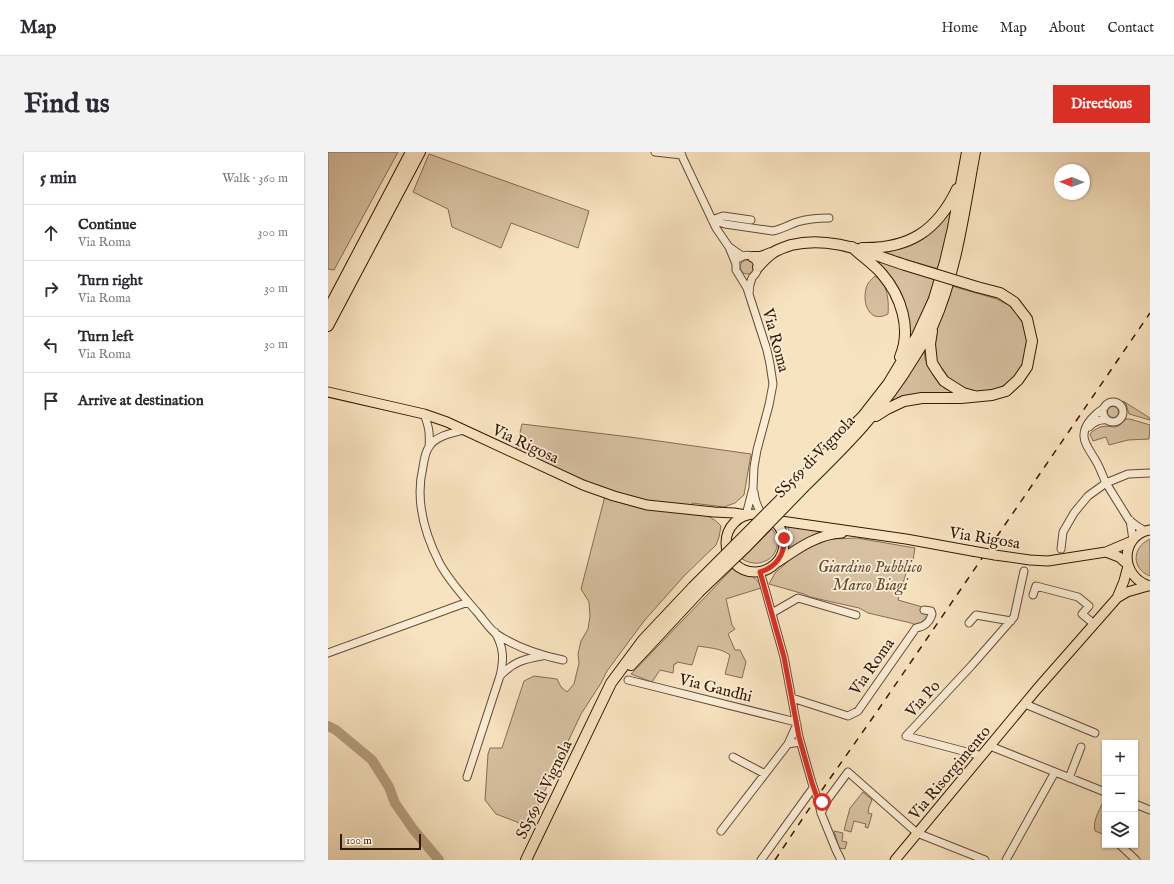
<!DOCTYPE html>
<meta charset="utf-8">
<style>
:root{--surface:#fff;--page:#f2f2f3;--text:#2b2b33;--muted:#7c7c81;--line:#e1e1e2;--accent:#d93025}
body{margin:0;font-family:"IM FELL English",serif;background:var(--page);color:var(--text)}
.controls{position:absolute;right:12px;bottom:12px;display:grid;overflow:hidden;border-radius:0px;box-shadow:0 1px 3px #0004}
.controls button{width:36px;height:36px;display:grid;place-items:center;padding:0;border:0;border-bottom:1px solid var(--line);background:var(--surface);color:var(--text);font:20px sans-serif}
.compass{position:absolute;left:726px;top:12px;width:36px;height:36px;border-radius:50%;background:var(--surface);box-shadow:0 1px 3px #0004;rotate:271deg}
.scale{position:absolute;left:12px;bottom:10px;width:81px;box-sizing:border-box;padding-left:4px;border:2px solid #351804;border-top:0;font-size:11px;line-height:14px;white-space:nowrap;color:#351804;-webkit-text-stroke:3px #faedd6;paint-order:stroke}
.stop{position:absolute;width:12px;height:12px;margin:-9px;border:3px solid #d93025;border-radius:50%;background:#fff}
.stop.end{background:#d93025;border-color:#fff;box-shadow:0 1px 4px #0008}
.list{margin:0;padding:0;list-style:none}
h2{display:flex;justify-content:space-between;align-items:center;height:52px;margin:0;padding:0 16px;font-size:17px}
h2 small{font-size:13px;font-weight:400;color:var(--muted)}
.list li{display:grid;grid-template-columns:26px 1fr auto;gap:12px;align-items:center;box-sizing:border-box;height:56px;padding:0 16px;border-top:1px solid var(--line)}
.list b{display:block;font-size:15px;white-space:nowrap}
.list p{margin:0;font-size:13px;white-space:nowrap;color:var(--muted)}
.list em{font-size:13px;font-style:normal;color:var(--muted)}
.icon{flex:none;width:22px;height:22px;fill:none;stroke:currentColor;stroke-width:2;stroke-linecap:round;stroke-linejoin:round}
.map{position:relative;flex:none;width:822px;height:708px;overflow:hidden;border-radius:0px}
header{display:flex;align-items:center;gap:24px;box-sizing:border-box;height:56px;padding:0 20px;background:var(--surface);border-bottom:1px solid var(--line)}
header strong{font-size:19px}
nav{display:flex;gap:22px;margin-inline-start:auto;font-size:14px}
.intro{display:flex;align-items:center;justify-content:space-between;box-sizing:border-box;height:96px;padding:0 24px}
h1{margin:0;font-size:28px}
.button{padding:10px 18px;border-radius:0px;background:var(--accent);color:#fff;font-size:14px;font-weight:700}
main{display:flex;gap:24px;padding:0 24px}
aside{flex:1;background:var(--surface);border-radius:0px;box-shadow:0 1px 3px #0004}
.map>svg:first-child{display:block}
.green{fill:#d7c0a0;stroke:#866c52}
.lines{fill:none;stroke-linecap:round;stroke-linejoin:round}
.river{stroke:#b69e80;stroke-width:10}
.minor-casing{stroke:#664b33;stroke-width:9}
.major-casing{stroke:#351804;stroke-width:11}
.highway-casing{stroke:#351804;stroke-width:12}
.minor{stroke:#faedd6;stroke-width:7}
.major{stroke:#f8e3c0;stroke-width:9}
.highway{stroke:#f8e3c0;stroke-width:10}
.rail{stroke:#351804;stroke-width:1.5;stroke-dasharray:7 7;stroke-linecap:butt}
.major-bridge-casing{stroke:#351804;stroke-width:11;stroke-linecap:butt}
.highway-bridge-casing{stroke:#351804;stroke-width:12;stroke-linecap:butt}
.major-bridge{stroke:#f8e3c0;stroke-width:9}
.highway-bridge{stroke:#f8e3c0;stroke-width:10}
.route{stroke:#d93025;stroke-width:5}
.labels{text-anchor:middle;stroke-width:3.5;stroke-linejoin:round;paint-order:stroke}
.street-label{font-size:16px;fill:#351804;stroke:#faedd6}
.park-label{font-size:16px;font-style:italic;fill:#664a33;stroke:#faedd6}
</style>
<header>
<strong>Map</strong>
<nav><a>Home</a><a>Map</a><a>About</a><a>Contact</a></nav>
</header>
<div class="intro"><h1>Find us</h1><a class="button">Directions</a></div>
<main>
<aside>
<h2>5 min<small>Walk · 360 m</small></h2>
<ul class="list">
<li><svg class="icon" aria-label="ahead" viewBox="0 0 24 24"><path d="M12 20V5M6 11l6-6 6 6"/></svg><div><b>Continue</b><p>Via Roma</p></div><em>300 m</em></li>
<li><svg class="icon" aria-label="right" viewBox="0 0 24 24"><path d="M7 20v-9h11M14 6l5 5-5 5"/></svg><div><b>Turn right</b><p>Via Roma</p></div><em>30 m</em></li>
<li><svg class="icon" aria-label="left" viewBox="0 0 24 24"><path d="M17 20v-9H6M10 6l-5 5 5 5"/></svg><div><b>Turn left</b><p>Via Roma</p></div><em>30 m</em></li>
<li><svg class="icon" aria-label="arrive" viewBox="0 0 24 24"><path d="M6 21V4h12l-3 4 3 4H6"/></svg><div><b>Arrive at destination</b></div></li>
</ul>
</aside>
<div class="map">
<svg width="822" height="708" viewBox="0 0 822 708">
<rect width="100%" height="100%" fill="#f8e3c0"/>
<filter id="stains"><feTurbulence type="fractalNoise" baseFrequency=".005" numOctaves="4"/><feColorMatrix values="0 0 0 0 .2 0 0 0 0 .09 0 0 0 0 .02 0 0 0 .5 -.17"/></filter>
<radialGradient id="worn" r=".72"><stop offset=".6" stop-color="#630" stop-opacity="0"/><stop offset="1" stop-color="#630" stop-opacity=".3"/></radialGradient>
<!-- green -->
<path class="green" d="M0,0H70L6,118L0,117Z
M101,2L261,59L250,96L183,71L173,96L124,75L120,57L85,40Z
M625,53L611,117L550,100L581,92Z
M546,107L607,128L595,161L580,192L571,138L558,118Z
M412 115a7 7 0 1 1 14 0a7 7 0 1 1-14 0Z
M547,124C560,131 561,150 560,162C542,172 534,152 538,137C539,131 543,128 547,124Z
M624,134L669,147L684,155L695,170L700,189L696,209L686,226L670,237L650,241L634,238L618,226L608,212L606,182Z
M596,194L597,207L604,221L616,236L633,244L558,256L569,240Z
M795,249L822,266V268L801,262L798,252Z
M779.5 260a5.5 5.5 0 1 1 11 0a5.5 5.5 0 1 1-11 0Z
M798,267H802L822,273L821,287L800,288L781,293L778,285L765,289L762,282L765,279L772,275L778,274L787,275L792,273Z
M194,272L302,285L423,302L416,343L407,351L396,355L364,351V360C377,363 384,364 393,374L391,385L388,393L356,424L316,469L279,519L273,531L253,562L199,677L189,670L168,662L157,648L160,602L162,596H174L196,529L206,524L229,527L233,535L239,540L246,532L251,511L250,502L253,489L260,477L262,464L261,450L253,437L277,344L187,302Z
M460,374L496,378L497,380L463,396L462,395Z
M444,377C460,397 437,421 414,407Z
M529,386L587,396L585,408H582L570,448L598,456L601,461L600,466L590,474L583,471L540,461L531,456L482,445L476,442L441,432L447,421L465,405L485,394L502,387Z
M822,387V424C803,417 804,395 822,387Z
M406,415C417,423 429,422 433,436L398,447L404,473L407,477L400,482L407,498H412L418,510L414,526L397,522L402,503C393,496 381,496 370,494L364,513L349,510L348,512H346L345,521L332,518L324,530L303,522Z
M535,640L544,648L541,655L540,661L544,662L540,676L537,675L538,672L526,669L523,680L516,678L522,656Z
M777,646V683L767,679C764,669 773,655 777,646Z
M506,679L515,681L514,689L519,690L517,697L511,696Z"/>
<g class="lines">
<!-- river -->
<path class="river" d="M0,574L8,578L44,608L61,635L67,651L85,677L111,708"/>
<defs>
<path id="minor" d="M327,0L354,3
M352,0L388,76L401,95L414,104
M384,68L397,72L445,79C454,77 461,73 469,70C479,67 490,66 501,66
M384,68L395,64L423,68
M401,95L408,112V118L419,136L439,198L442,212L445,232L441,253L429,298L426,315L425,336L418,363
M411,106C415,104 419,102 423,104C429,107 432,115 428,121C427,123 425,124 424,126C422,131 421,136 421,142
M775 260a10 10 0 1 1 20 0a10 10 0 1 1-20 0Z
M776,256C768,261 756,272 756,283C755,291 765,303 769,311C773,318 775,325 778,331L800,322L822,321
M96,262C101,275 102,281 101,295
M761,275C766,270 772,267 779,268
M136,278C124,281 107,284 101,295C97,300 96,309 95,315C87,348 97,383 112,412C122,430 136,445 149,460C155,467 161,476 167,481C187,495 211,503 235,508
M426,340C427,349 429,355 434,362
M802,368L805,388
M733,397L735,380L746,361L760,344L778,331L801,368L809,374L817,379
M432,419L456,505L471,585L484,631L490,648L493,661L508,698L513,708
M705,443L708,434L750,445L761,454L754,462L766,472
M444,461L470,446L528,463
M641,471L648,463L683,469
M0,501L140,450
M172,524C185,510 196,507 214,504
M300,528L468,570
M464,546L520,564L530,559L588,476C596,475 602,470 604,462L603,459L596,458
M697,552L767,581
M469,572L460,592L472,590
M662,594L777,640
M654,604L578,584L644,513L686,465L696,419
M405,605L437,622
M139,625L172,524C176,507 176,496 167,480
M741,626L753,595
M807,652L822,658
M493,661L500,647L520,620L589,681L657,708
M393,679L460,592
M792,693L808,708
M433,708L485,636
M678,708L727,620"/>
<path id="major" d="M0,240L96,262L119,270L255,333L286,344L319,353L386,360L406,361L418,363
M398 391a29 29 0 1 1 58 0a29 29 0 1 1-58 0Z
M446,368L578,387L644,399
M778,400L791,405L800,413
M667,403L702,408L720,409L778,400L804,389
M450,410C469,397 489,382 514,381
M822,434C791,425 792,383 822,378
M789,446L796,429L800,414
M567,708L709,537L789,446L799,440L820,434"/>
<path id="highway" d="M524,95C533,104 546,112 554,122C573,144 584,177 572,205
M534,96C581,97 609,79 629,37
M425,105H433L443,101
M430,115C435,109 440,104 446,100C451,97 457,95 463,93C502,83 540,101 577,113
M0,158L83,0
M0,174L92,0
M604,179L602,192L604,211L609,219L616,229L635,241L646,244
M548,264L559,257L576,249L594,246H633L664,243L678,239L690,228L699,215L704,189L699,167L686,150L672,141L649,135
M470,330L535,264L560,232L589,184L606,147L617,110L625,76L639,0
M476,335C516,296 556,256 585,207C592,196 599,185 605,173C629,119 636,58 647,0
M303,513L371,440
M198,708L283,531L315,488L365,435"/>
</defs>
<!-- minor casing -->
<use href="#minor" class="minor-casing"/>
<!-- major casing -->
<use href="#major" class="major-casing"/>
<!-- highway casing -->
<use href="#highway" class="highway-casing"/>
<!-- minor -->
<use href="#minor" class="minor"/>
<!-- major -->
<use href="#major" class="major"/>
<!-- highway -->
<use href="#highway" class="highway"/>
<!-- rail -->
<path class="rail" d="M447,708L489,645L548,561L822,161"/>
<defs>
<path id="major-bridge" d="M644,399L667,403"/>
<path id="highway-bridge" d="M577,113L649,135
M365,435L470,330
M371,440L416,397L476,335"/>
</defs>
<!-- major-bridge casing -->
<use href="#major-bridge" class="major-bridge-casing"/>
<!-- highway-bridge casing -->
<use href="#highway-bridge" class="highway-bridge-casing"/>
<!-- major-bridge -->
<use href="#major-bridge" class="major-bridge"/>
<!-- highway-bridge -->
<use href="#highway-bridge" class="highway-bridge"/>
</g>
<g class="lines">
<!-- route -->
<path class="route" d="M456,386C457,403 448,415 432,420L456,505L471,585L484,631L490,648L494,650"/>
</g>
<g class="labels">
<!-- street labels -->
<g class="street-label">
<text transform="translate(449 188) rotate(75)" y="6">Via Roma</text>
<text transform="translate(198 291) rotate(25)" y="6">Via Rigosa</text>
<text transform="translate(486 304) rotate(-46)" y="6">SS569 di Vignola</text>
<text transform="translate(657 385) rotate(9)" y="6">Via Rigosa</text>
<text transform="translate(543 514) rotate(-55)" y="6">Via Roma</text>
<text transform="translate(388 535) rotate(14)" y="6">Via Gandhi</text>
<text transform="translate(594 546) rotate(-48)" y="6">Via Po</text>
<text transform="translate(621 620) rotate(-50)" y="6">Via Risorgimento</text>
<text transform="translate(215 637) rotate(-64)" y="6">SS569 di Vignola</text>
</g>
<!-- park labels -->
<g class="park-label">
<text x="542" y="420">Giardino Pubblico<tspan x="542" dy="18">Marco Biagi</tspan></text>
</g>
</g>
<rect width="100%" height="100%" filter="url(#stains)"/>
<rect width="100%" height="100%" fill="url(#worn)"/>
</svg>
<div class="controls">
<button>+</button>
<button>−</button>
<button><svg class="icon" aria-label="layers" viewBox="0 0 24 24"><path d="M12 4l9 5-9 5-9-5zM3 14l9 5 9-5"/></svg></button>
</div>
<svg class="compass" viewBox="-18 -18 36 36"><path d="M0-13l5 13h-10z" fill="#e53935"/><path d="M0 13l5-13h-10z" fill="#7c7c81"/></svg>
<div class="scale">100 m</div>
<div class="stop" style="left:494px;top:650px"></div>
<div class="stop end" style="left:456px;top:386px"></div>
</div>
</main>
